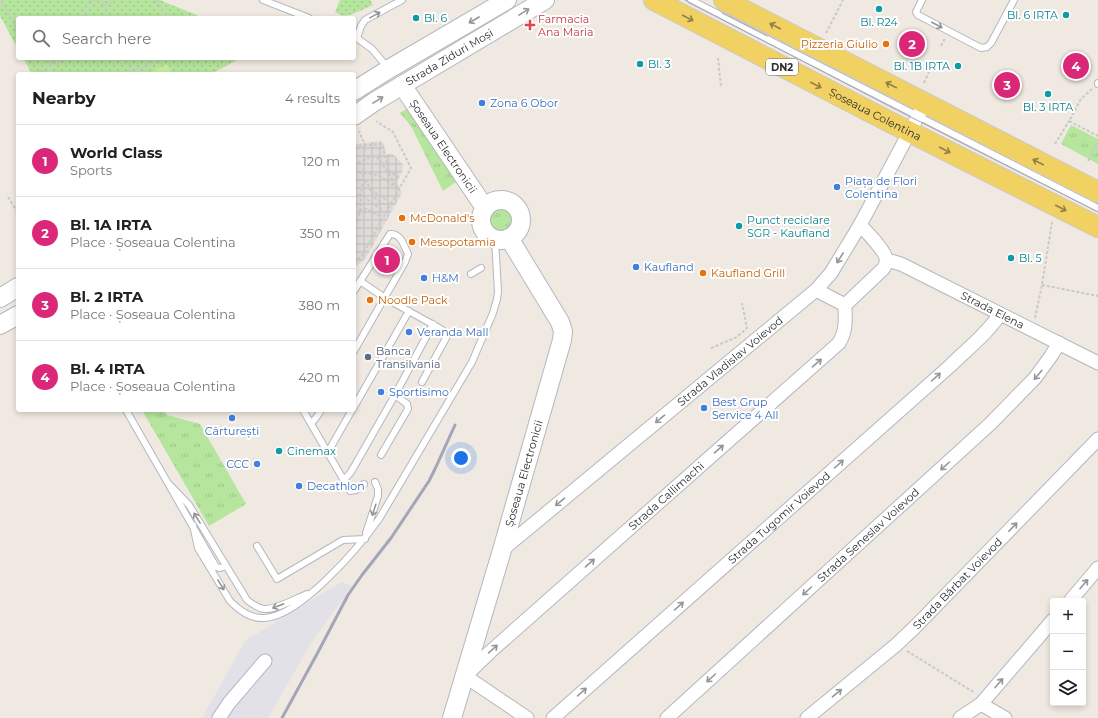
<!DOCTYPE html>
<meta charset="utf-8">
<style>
:root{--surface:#fff;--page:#f6f6f6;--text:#202124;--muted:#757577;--line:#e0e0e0;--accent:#db2777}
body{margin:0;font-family:Montserrat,sans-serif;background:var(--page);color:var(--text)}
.controls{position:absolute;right:12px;bottom:12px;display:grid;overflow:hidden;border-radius:4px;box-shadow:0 2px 6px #0003}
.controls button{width:36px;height:36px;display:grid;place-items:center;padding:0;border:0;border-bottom:1px solid var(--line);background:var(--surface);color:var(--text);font:20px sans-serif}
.you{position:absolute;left:461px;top:458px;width:14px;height:14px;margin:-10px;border:3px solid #fff;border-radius:50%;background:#1a73e8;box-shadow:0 0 0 6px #1a73e833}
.badge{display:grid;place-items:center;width:26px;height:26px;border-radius:50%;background:var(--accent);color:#fff;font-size:13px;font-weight:700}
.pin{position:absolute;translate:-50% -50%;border:2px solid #fff;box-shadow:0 1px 4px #0006}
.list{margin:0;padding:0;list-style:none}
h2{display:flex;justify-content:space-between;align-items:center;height:52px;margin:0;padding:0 16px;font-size:17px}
h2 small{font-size:13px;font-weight:400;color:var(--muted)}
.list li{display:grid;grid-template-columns:26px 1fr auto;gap:12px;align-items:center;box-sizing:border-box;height:72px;padding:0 16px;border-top:1px solid var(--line)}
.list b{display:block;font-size:15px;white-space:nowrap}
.list p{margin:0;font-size:13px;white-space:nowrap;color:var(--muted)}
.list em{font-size:13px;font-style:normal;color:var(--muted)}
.icon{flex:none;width:22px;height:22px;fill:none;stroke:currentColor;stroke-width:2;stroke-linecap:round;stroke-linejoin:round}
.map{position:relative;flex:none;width:1098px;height:718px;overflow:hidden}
.search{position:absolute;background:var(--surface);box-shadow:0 2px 6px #0003;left:16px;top:16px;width:340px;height:44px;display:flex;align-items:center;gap:10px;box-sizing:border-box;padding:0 14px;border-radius:4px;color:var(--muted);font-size:15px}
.panel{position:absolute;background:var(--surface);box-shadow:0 2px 6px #0003;left:16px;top:72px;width:340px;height:340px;border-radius:4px}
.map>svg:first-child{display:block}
.industrial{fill:#e3e1e8}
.grass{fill:url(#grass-tufts)}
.park{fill:url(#park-dots)}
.pitch{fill:#c9ec9a}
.plaza{fill:url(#plaza-grid)}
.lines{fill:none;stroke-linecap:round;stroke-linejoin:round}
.lane-casing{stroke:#b4b7c1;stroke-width:8}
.street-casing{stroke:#b4b7c1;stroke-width:15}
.secondary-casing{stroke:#b4b7c1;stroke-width:20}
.primary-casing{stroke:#c9c9c9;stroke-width:22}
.path{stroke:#c9c9c9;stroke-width:2;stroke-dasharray:3 2;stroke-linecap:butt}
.lane{stroke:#fff;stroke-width:6}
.street{stroke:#fff;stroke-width:13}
.secondary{stroke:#fff;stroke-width:18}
.primary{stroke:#f2d163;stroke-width:20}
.tram{stroke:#a3a6b8;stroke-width:1}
.rail{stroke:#a3a6b8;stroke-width:3}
.oneway{stroke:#969696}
.oneway2{stroke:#908048}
.culture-dot{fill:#0f9aa8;stroke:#fff;stroke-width:1.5}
.health-dot{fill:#e0444e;stroke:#fff;stroke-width:1.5}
.food-dot{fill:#e8710a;stroke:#fff;stroke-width:1.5}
.shop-dot{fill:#3f7fe0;stroke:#fff;stroke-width:1.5}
.service-dot{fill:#5c6f8a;stroke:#fff;stroke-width:1.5}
.labels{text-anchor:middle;stroke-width:4;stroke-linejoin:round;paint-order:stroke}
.shield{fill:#fff;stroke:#6d6d6d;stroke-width:1}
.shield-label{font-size:10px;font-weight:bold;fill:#2e2e2e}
.culture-label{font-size:11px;fill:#0d838f;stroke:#fff;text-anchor:start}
.health-label{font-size:11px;fill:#be3a42;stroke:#fff;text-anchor:start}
.food-label{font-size:11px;fill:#c56008;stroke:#fff;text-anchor:start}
.street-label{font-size:11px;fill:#2e2e2e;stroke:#fff}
.shop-label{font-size:11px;fill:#366cbe;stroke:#fff;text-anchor:start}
.service-label{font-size:11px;fill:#4e5e75;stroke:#fff;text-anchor:start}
</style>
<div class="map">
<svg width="1098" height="718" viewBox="0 0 1098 718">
<defs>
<pattern id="grass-tufts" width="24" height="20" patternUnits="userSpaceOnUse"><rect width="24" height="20" fill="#b6e59e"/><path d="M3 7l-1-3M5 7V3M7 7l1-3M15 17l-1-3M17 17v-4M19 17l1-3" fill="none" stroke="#9dc588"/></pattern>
<pattern id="park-dots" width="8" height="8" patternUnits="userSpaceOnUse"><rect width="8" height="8" fill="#b6e59e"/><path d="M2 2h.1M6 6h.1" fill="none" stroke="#9dc588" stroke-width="1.8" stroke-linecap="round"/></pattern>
<pattern id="plaza-grid" width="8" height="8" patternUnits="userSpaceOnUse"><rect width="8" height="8" fill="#dfdcd8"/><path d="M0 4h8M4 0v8" fill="none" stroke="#c0bdba"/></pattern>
</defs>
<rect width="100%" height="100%" fill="#efe9e1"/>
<!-- industrial -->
<path class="industrial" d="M341,582L352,586L310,645L268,718H202L245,641Z"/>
<!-- grass -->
<path class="grass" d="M408,108L456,182L443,191L411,126L400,113Z
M1071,125L1098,139V164L1061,144Z
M481 219a20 20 0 1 1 40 0a20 20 0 1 1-40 0Z
M142,410H164L167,415L200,424L246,504L209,526Z"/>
<!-- park -->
<path class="park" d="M0,0H161L162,1L197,15L196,18H18V49L0,16Z
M340,0H370L373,5C365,8 349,18 341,15C339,14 337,13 335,12Z
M23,58H238L239,59L211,74H32Z"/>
<!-- pitch -->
<path class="pitch" d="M167,64L172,74H149Z"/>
<!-- plaza -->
<path class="plaza" d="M381,141L384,144L386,155L390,153L393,154L403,164V170L397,181L402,193L367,256L362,262L354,267V144Z"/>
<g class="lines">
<defs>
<path id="lane" d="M263,0L309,18
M691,0L1098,208
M922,0L916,12L918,15L981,48L987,47L991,43L1014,0
M354,36L372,49L388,68
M357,38L361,26L365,20L402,0
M1098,84V83
M471,274L481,268
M360,281L385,298L441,329L446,333V338L422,382
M354,291L390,234C401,233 404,246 408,254L405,262L354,351
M354,407L409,311
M126,410L216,567L220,568L223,567
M303,410L350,491L356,490L364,484
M311,424L318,415L321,410
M328,452L352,410
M381,455L408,409L407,404L395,395
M344,480L351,472L395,395L433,324
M170,485L189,505L247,600C252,604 257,608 264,609C276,610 295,599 307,594
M193,525L198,548L230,601C239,610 250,619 264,618C300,617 359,547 379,519L472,362L493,313L497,299L498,292L495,239
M366,533L378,496V489L375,482
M257,546L277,579L343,540L365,539"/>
<g id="street">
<path id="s1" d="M887,260L901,264L1098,363"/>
<path d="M816,290L845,305"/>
<path id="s2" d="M502,550L816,290L831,273L860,225L925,103"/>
<path d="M1070,601L1098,568"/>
<path d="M981,704L1005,718"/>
<path d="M219,718L229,703L265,661"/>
<path id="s3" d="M527,718L465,676L491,651L839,343C847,330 845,319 845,305L883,269C885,266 887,263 886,259C886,252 866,231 860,225"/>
<path id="s4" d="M553,718L950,366C967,349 987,334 1000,314"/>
<path id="s5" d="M667,718L990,424L1035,378L1051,356L1059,343"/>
<path id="s6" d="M807,718L896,645L915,627L1098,439"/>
<path d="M960,718L981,704L1053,620"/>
</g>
<g id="secondary">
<path id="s7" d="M402,85L485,208"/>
<path d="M354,91L389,69L507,0"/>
<path id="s8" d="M354,116L374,102L545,0"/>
<circle cx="501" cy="220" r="20"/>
<path d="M0,298L18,287"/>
<path d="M0,325L18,315"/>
<path id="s9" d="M452,718L502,550L562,340L563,331L560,322L509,238"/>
</g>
<g id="primary">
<path id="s10" d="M654,0L884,119L1098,227"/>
<path d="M724,0L1098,192"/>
</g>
</defs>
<!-- lane casing -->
<use href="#lane" class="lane-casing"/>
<!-- street casing -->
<use href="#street" class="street-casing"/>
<!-- secondary casing -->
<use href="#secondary" class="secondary-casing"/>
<!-- primary casing -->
<use href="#primary" class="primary-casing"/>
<!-- path -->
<path class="path" d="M1,0L18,31
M96,0C105,2 109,9 105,18
M156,0L169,18
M105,6L116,0
M85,18C82,10 85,3 94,0
M826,33L843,0
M941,46L945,38
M42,58L53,64
M122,58C124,61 126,67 130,68C139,73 152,62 160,58
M180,58L186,60L189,58
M718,58L721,87
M36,74L64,58
M924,83L932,65
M1092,89L1081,99L1069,121L1098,136
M1055,144L1069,121
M354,146L382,144L389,170L392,173L399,178
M1088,161L1098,142
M354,166C361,162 370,154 378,158L391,176L395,187
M354,172L378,175L383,178L395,187
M354,179C372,181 366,184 374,197C377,200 381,203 385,205
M371,189L377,194L387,200
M354,192L361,195L382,210
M8,197L18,213
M354,211L367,209L379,216
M354,225L360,213L365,145L359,131
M354,263L361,257L365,250L411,168L393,132L376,121
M1042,285L1098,296
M1035,318L1042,285L1052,222
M711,348L737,337L747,328L742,303
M907,651L975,693"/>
<!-- lane -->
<use href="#lane" class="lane"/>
<!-- street -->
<use href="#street" class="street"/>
<!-- secondary -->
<use href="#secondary" class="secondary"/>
<!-- primary -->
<use href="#primary" class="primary"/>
<!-- tram -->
<path class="tram" d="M685,0L891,107L1098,212
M722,13L767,36"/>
<!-- rail -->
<path class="rail" d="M282,718L317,654L348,595L362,575L391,538L429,481L435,469L455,425"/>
</g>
<!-- one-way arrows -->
<defs><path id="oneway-shaft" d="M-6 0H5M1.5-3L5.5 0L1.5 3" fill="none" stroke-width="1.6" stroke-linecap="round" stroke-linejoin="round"/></defs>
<g class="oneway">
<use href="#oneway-shaft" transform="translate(524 12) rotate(-31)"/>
<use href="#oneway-shaft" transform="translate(375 15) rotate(-29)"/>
<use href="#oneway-shaft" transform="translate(474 20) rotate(150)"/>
<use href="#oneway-shaft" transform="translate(937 25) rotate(27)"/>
<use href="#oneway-shaft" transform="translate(378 100) rotate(-31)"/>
<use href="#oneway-shaft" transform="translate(840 258) rotate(122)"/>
<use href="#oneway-shaft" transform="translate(817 363) rotate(-41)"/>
<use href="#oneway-shaft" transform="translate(1038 375) rotate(130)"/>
<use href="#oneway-shaft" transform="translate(936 377) rotate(-42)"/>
<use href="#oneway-shaft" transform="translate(660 419) rotate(140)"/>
<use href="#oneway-shaft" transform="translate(719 449) rotate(-41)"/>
<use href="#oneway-shaft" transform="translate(839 464) rotate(-42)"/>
<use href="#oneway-shaft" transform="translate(945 466) rotate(138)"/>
<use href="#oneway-shaft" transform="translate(560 502) rotate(140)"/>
<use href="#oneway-shaft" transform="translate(374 510) rotate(108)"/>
<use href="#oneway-shaft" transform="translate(197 518) rotate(-122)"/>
<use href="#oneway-shaft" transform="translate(1013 527) rotate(-46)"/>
<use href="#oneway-shaft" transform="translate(590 563) rotate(-41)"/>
<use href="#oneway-shaft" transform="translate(1084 584) rotate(-49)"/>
<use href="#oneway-shaft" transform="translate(221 585) rotate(59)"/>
<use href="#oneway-shaft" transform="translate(807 591) rotate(138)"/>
<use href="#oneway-shaft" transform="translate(278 606) rotate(160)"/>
<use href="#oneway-shaft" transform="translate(679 606) rotate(-42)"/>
<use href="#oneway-shaft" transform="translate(493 649) rotate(-42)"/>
<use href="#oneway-shaft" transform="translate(711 678) rotate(138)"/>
<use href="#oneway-shaft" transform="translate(999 683) rotate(-49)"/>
<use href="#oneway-shaft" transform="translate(582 692) rotate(-42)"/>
<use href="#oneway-shaft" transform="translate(837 693) rotate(-40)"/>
</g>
<g class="oneway2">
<use href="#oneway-shaft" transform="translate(688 18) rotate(28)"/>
<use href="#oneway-shaft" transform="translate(775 26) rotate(-153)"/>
<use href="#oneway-shaft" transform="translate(816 85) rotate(27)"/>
<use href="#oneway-shaft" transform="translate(891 85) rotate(-153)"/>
<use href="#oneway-shaft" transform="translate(945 150) rotate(27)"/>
<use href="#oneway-shaft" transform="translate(1038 162) rotate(-153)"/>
<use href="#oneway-shaft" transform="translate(1061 208) rotate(27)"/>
</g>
<!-- markers -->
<g class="culture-dot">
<circle cx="879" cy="9" r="4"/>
<circle cx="1066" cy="15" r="4"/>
<circle cx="416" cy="18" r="4"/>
<circle cx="640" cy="64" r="4"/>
<circle cx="958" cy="66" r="4"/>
<circle cx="1048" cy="94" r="4"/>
<circle cx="739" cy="226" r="4"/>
<circle cx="1011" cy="258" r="4"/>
<circle cx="279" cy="451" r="4"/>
</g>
<path class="health-dot" d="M528 19h4v4h4v4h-4v4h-4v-4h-4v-4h4z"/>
<g class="food-dot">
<circle cx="886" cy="44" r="4"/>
<circle cx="402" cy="218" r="4"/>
<circle cx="412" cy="242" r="4"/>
<circle cx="703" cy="273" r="4"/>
<circle cx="370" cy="300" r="4"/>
</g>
<g class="shop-dot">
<circle cx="482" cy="103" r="4"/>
<circle cx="837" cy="187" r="4"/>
<circle cx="636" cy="267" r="4"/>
<circle cx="424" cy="278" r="4"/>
<circle cx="409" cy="332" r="4"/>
<circle cx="381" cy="392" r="4"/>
<circle cx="704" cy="408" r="4"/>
<circle cx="232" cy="418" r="4"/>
<circle cx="257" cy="464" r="4"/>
<circle cx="299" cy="486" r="4"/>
</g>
<circle class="service-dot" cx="368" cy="357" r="4"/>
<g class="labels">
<!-- shield labels -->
<rect class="shield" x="766" y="59" width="32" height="16" rx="3"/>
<g class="shield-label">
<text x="782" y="71">DN2</text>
</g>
<!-- culture labels -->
<g class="culture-label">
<text x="1058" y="19" text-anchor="end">Bl. 6 IRTA</text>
<text x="424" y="22">Bl. 6</text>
<text x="879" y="26" text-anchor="middle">Bl. R24</text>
<text x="648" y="68">Bl. 3</text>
<text x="950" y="70" text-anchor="end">Bl. 1B IRTA</text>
<text x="1048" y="111" text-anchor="middle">Bl. 3 IRTA</text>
<text x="747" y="224">Punct reciclare<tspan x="747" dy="13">SGR - Kaufland</tspan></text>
<text x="1019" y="262">Bl. 5</text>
<text x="287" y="455">Cinemax</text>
</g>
<!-- health labels -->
<g class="health-label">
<text x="538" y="23">Farmacia<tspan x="538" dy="13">Ana Maria</tspan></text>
</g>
<!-- food labels -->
<g class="food-label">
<text x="878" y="48" text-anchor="end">Pizzeria Giulio</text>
<text x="410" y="222">McDonald's</text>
<text x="420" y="246">Mesopotamia</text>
<text x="711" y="277">Kaufland Grill</text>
<text x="378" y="304">Noodle Pack</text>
</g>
<!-- street labels -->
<g class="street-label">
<text dy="4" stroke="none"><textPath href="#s8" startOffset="112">Strada Ziduri Moși</textPath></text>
<text dy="4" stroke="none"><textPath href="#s10" startOffset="249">Șoseaua Colentina</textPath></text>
<text dy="4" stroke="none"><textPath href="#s7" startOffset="74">Șoseaua Electronicii</textPath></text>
<text dy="4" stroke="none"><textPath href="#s1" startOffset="117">Strada Elena</textPath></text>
<text dy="4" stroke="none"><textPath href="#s2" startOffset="296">Strada Vladislav Voievod</textPath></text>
<text dy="4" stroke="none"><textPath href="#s9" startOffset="255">Șoseaua Electronicii</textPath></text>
<text dy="4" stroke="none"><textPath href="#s3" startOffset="345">Strada Callimachi</textPath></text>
<text dy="4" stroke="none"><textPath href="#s4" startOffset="302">Strada Tugomir Voievod</textPath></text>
<text dy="4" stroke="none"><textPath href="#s5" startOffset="272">Strada Seneslav Voievod</textPath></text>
<text dy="4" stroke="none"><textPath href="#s6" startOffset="202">Strada Bărbat Voievod</textPath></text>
</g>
<!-- shop labels -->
<g class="shop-label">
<text x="490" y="107">Zona 6 Obor</text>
<text x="845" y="185">Piața de Flori<tspan x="845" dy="13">Colentina</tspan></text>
<text x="644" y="271">Kaufland</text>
<text x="432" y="282">H&amp;M</text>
<text x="417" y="336">Veranda Mall</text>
<text x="389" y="396">Sportisimo</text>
<text x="712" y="406">Best Grup<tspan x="712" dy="13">Service 4 All</tspan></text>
<text x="232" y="435" text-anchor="middle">Cărturești</text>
<text x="249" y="468" text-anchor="end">CCC</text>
<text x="307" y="490">Decathlon</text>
</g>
<!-- service labels -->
<g class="service-label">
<text x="376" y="355">Banca<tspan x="376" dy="13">Transilvania</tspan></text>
</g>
</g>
</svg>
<div class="controls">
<button>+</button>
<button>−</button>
<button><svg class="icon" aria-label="layers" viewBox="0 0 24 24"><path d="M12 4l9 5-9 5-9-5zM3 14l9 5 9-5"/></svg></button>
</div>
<div class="you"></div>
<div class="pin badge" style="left:387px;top:260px">1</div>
<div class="pin badge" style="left:912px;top:44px">2</div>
<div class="pin badge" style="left:1007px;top:85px">3</div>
<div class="pin badge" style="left:1076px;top:66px">4</div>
<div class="search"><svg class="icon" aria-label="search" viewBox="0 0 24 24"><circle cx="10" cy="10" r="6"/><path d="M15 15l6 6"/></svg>Search here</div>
<section class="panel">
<h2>Nearby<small>4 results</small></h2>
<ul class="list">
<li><span class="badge">1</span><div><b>World Class</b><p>Sports</p></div><em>120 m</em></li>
<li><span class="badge">2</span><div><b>Bl. 1A IRTA</b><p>Place · Șoseaua Colentina</p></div><em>350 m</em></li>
<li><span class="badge">3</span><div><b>Bl. 2 IRTA</b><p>Place · Șoseaua Colentina</p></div><em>380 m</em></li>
<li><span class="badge">4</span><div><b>Bl. 4 IRTA</b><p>Place · Șoseaua Colentina</p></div><em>420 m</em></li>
</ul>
</section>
</div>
